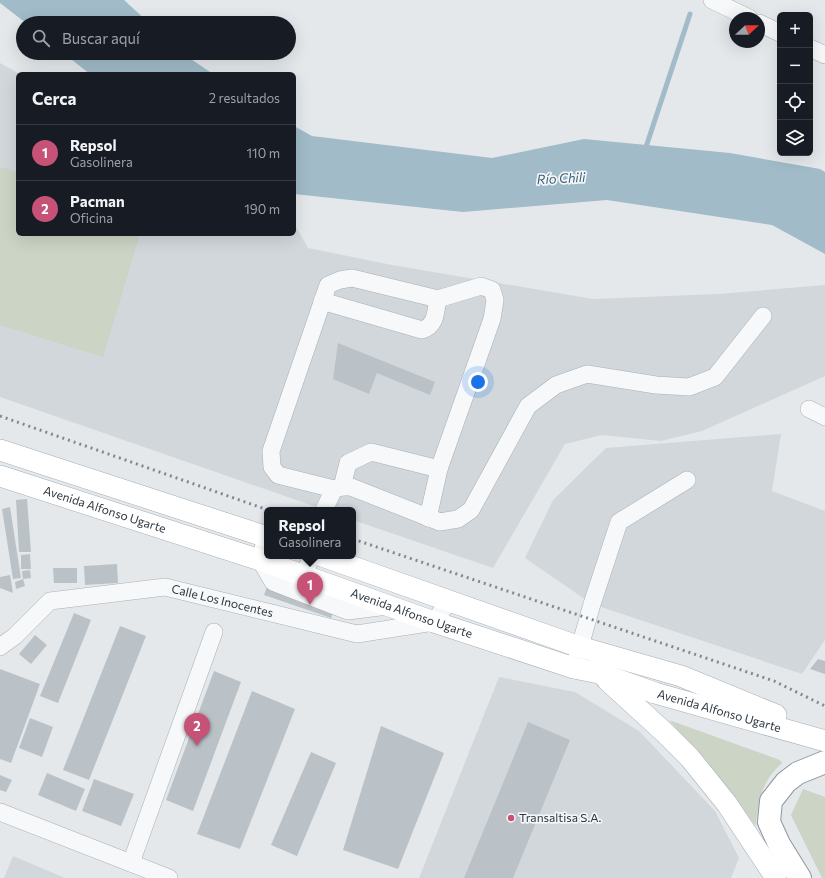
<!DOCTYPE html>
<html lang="es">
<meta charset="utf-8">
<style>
:root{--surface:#171b24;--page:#20242c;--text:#f1f3f6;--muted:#9ea1a6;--line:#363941;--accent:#c75277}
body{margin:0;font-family:Commissioner,sans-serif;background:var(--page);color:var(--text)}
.controls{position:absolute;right:12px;top:12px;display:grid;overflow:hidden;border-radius:6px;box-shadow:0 4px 16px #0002}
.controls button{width:36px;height:36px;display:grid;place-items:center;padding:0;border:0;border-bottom:1px solid var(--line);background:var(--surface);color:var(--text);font:20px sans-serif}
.compass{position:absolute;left:729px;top:12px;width:36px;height:36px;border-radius:50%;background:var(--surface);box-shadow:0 4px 16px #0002;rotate:68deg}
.you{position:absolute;left:478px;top:382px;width:14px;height:14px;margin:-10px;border:3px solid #fff;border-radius:50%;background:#1a73e8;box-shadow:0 0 0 6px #1a73e833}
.badge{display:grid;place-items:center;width:26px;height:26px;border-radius:50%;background:var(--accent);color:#fff;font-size:13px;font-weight:700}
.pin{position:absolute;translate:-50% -33px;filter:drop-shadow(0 1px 2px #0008)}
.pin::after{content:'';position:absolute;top:21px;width:14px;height:12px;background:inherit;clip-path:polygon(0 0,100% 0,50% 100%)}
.popup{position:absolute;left:264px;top:507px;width:92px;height:52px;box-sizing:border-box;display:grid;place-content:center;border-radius:6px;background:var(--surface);filter:drop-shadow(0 1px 3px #0005);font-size:13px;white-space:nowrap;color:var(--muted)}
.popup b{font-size:15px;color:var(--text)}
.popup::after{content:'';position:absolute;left:50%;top:100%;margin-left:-8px;border:8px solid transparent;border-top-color:var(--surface)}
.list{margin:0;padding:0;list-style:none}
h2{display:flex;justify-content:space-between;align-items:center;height:52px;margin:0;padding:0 16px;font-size:17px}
h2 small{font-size:13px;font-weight:400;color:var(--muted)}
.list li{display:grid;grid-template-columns:26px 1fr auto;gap:12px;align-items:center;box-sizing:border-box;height:56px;padding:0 16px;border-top:1px solid var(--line)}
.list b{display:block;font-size:15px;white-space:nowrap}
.list p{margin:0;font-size:13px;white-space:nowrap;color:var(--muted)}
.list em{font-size:13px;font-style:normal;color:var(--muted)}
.icon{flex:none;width:22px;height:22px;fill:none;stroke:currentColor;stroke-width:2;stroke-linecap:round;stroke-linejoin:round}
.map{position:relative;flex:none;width:825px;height:878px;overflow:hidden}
.search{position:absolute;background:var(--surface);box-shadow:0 4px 16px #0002;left:16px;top:16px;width:280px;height:44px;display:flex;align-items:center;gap:10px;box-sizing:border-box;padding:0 14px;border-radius:22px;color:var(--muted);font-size:15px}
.panel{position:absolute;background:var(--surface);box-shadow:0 4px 16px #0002;left:16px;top:72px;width:280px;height:164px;border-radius:6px}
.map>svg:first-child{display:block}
.built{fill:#d2d7dc}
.green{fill:#cbd4c5}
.water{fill:#a1bbc8}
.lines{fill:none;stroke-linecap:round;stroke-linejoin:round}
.stream{stroke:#a1bbc8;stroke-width:5}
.building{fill:#bbc2c7}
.minor-casing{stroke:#a9b0b5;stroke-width:18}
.major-casing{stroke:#a4aeb6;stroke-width:22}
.highway-casing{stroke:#8c97a0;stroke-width:24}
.minor{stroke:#f6f8f9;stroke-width:17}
.major{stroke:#fff;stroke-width:21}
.highway{stroke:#fff;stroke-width:22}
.rail{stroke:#7e8a93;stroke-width:3;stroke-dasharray:2 4;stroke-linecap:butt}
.poi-dot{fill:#c75277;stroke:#f3f6f8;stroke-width:1.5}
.labels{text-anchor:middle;stroke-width:3.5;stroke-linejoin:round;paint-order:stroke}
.street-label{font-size:12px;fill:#2c3842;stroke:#f3f6f8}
.poi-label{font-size:12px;fill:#2c3842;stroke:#f3f6f8;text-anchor:start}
.water-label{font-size:13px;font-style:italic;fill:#395d74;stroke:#f3f6f8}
</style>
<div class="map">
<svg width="825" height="878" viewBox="0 0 825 878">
<rect width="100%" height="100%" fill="#e4e8eb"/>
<!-- built -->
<path class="built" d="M0,63L20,74H18V234H294V223L308,248L392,265L593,299L718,294L825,285V376L702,431L661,441L602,435L565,444L493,568L353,520V510H325L0,397Z
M781,434L772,491L825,511V640L802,674L592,604L525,558L553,500L606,448Z
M499,677L575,692L639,731L715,811L739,858L731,878H419Z
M13,856L65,878H4Z"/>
<!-- green -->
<path class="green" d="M0,167L18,172V234H140L103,357L0,325Z
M669,720L780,760L782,763C762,781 758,800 756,826Z
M803,789L825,797V878H822L791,815Z"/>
<!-- water -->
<path class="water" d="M0,0H124L149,23H26L0,3Z
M63,53H182L213,74H90Z
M294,126L312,136L492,158L584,139L730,153L820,169L825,172V254L772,225L607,200L463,212L294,194Z"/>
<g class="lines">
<!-- stream -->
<path class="stream" d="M645,150L690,14"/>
</g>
<!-- building -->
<path class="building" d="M338,343L435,382L430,395L377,373L369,394L333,379Z
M27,499L31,552H19L16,500Z
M10,507L21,578L13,579L2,509Z
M30,554L31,569H21V555Z
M117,564L118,583L85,585L84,566Z
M53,568H77V583H54Z
M30,570L31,578L23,579L22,571Z
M10,575L13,593L0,588V577Z
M23,579L25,586L16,589L15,582Z
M270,579L337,602L331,618L264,595Z
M74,613L91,620L58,703L40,696Z
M120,626L146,636L89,780L63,770Z
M35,635L47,645L31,664L19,654Z
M818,659L825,661V674L810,669Z
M0,669L40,684L11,763L0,759Z
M214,671L241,682L193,811L166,800Z
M252,691L295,709L240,849L197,834Z
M30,718L53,727L42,757L19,748Z
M528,722L570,740L513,878H464Z
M381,726L444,753L398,869L343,850Z
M311,752L336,763L297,856L271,845Z
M47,773L85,789L76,811L38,795Z
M0,775L12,780L6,792L0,790Z
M94,779L134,794L121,826L82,811Z"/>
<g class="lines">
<defs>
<g id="minor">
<path d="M712,0L749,18"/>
<path d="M759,23L780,33"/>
<path d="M810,48L825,55"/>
<path d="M322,301L422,330C437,325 435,312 438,299"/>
<path d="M809,409L825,417"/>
<path d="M334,489L278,475L272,467L271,451L328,285L340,280L352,278L438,299L481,286L492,290L495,300L492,319L439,469L371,452L348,463L342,487"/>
<path d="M324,510L334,489L342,487H351L440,522L458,519L471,510L528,406L556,385L587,374L656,385L689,387L715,377L763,316"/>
<path d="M428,518L439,469"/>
<path d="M266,537L260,560L273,582L348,611L388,606"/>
<path d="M305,575L311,556"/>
<path id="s1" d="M0,647L15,636L50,601L165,587L357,634L434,622L449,601"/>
<path d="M574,668L592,604L619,522L687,480"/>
<path d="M0,812L169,878"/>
<path d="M131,863L214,632"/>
</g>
<g id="major">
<path d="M0,450L267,537"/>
<path id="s2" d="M0,476L260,560L434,622L574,668L599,673L655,693L825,741"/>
<path d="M322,556L580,647L681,676L776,715"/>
<path d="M607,680L665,733L690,758L727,804L776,878"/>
</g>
<path id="highway" d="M800,878L779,844L769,822L771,801L786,782L798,773L825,762"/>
</defs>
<!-- minor casing -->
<use href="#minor" class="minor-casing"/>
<!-- major casing -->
<use href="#major" class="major-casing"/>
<!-- highway casing -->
<use href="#highway" class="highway-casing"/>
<!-- minor -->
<use href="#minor" class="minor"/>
<!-- major -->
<use href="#major" class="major"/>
<!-- highway -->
<use href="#highway" class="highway"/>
<!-- rail -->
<path class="rail" d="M0,416L268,510
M353,539L774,681L825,706"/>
</g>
<!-- markers -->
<circle class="poi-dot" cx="511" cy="818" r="4"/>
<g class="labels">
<!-- street labels -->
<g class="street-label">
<text dy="4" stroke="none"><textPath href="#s2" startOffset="110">Avenida Alfonso Ugarte</textPath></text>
<text dy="4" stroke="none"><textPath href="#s1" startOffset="243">Calle Los Inocentes</textPath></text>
<text dy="4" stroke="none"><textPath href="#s2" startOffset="434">Avenida Alfonso Ugarte</textPath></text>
<text dy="4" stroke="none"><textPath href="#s2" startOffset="757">Avenida Alfonso Ugarte</textPath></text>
</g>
<!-- poi labels -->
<g class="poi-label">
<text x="519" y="822">Transaltisa S.A.</text>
</g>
<!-- water labels -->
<g class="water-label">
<text transform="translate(561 178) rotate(-3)" y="5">Río Chili</text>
</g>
</g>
</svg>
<div class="controls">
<button>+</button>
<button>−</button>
<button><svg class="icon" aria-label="locate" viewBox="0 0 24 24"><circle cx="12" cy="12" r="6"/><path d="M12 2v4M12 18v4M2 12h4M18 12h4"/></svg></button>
<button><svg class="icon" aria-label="layers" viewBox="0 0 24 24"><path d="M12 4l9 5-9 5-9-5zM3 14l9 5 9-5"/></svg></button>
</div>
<svg class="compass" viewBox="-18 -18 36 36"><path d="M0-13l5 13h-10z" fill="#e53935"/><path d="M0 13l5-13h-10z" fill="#9ea1a6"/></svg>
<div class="you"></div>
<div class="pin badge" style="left:310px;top:605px">1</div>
<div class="popup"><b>Repsol</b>Gasolinera</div>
<div class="pin badge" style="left:197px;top:746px">2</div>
<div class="search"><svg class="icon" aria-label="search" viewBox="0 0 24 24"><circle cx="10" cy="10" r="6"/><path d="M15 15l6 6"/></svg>Buscar aquí</div>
<section class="panel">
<h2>Cerca<small>2 resultados</small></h2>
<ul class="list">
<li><span class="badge">1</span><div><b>Repsol</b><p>Gasolinera</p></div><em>110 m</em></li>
<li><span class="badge">2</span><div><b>Pacman</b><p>Oficina</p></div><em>190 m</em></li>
</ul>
</section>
</div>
